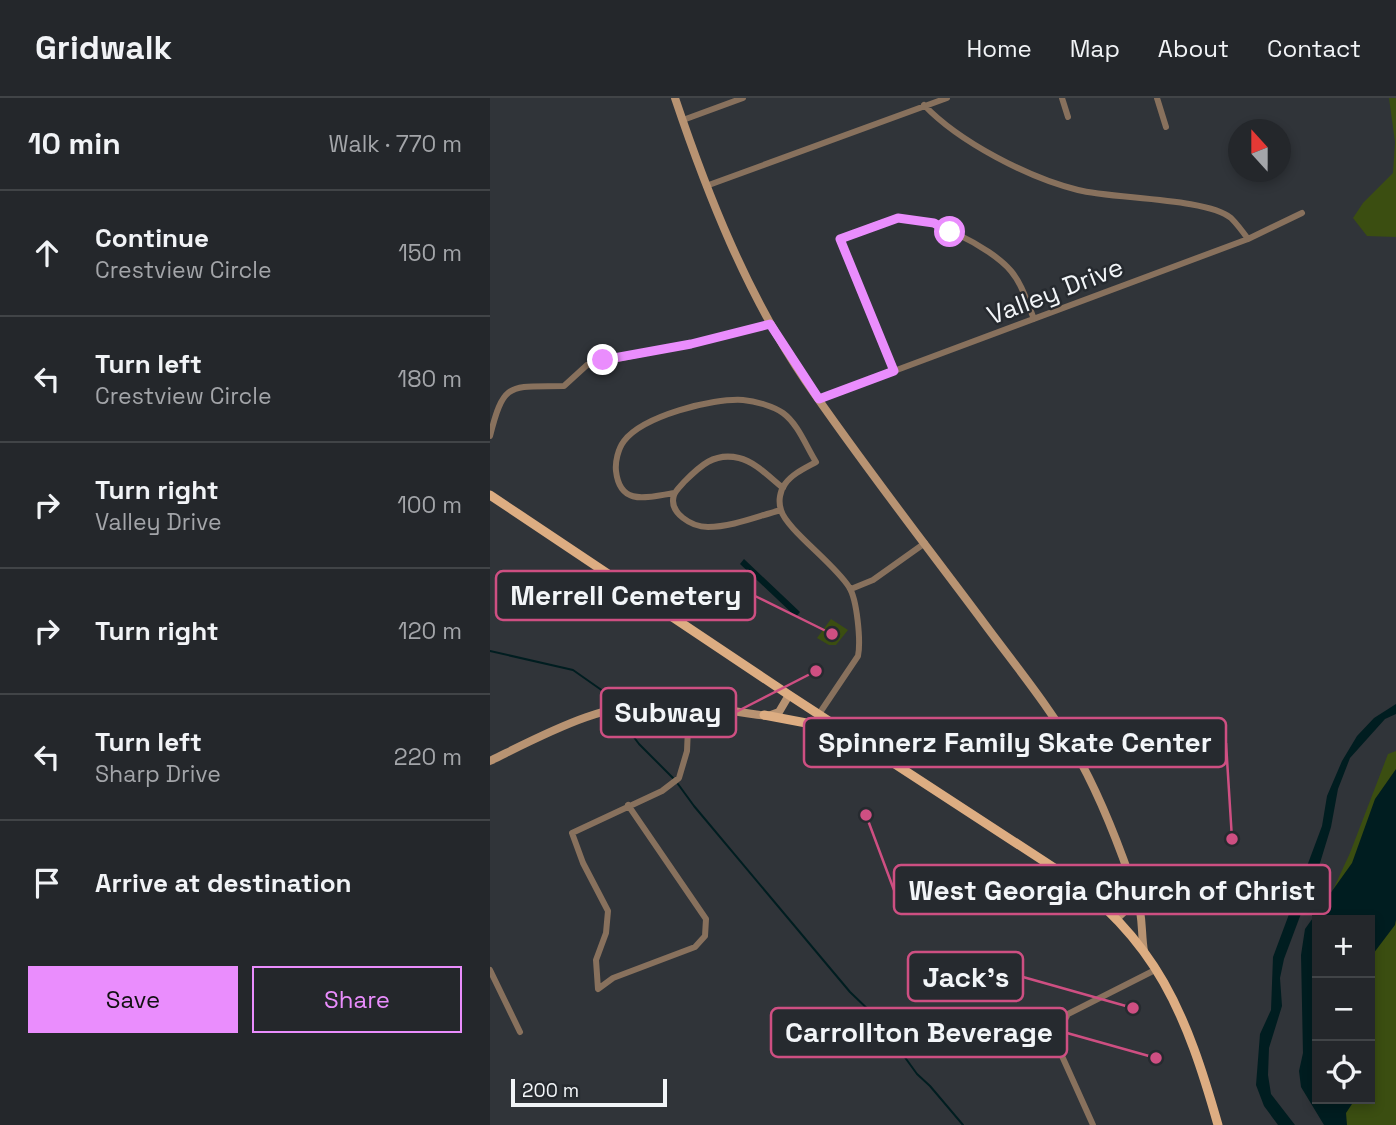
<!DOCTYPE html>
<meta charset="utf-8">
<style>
:root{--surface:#24272b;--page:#303337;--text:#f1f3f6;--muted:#a3a5a9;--line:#414447;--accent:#ea8dfd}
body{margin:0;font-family:"Space Grotesk",sans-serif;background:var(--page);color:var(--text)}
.controls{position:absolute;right:21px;bottom:21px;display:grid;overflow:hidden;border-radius:0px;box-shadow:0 4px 10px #0003}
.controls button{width:63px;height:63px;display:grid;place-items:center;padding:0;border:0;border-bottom:2px solid var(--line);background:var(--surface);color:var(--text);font:35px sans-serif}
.compass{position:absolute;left:738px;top:21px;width:63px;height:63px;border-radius:50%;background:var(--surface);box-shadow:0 4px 10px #0003;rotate:339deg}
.scale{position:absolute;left:21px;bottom:18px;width:156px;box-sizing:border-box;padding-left:7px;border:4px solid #f2f5f8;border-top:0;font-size:19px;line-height:24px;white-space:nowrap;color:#f2f5f8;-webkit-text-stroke:5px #262a2f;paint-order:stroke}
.stop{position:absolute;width:21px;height:21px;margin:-16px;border:5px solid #ea8dfd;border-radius:50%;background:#fff}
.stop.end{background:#ea8dfd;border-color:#fff;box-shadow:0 2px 7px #0008}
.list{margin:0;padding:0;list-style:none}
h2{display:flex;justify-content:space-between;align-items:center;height:91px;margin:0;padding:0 28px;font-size:30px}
h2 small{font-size:23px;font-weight:400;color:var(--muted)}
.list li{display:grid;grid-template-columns:46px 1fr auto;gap:21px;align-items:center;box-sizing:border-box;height:126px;padding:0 28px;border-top:2px solid var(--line)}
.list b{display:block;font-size:26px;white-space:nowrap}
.list p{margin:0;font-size:23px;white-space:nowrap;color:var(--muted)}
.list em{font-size:23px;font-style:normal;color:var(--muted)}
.actions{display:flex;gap:14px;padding:21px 28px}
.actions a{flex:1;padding:16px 0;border:2px solid var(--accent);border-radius:0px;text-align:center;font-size:24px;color:var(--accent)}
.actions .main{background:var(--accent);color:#111}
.icon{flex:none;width:38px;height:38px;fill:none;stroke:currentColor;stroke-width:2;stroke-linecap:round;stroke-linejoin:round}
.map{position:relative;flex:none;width:906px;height:1027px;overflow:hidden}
header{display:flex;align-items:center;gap:42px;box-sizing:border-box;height:98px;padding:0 35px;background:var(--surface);border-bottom:2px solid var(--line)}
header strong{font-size:33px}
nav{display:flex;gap:38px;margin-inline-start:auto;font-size:24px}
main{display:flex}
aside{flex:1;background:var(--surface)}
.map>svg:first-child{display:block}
.green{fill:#3b4e11}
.water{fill:#001d20}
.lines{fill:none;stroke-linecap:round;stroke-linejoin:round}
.stream{stroke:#001d20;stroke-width:2}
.street{stroke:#88715d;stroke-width:6}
.secondary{stroke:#b89372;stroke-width:8}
.primary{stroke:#ddad82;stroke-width:9}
.route{stroke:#ea8dfd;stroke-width:9}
.labels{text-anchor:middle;stroke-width:5;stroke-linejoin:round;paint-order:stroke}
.street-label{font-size:26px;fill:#f2f5f8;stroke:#262a2f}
.leader{fill:none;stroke:#ce4f82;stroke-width:2.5}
.callout-dot{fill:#ce4f82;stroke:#262a2f;stroke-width:2.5}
.callout{fill:#262a2f;stroke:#ce4f82;stroke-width:2.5}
.callout-label{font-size:28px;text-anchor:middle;font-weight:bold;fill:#f2f5f8}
</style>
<header>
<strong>Gridwalk</strong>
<nav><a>Home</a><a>Map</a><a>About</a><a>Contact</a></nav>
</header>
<main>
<aside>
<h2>10 min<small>Walk · 770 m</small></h2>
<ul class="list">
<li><svg class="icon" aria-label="ahead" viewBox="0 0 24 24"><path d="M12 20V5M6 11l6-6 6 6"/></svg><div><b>Continue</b><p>Crestview Circle</p></div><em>150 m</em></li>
<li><svg class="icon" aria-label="left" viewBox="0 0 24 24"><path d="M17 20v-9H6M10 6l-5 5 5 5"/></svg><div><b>Turn left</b><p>Crestview Circle</p></div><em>180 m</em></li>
<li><svg class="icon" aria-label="right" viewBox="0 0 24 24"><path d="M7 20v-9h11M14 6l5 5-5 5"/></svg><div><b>Turn right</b><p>Valley Drive</p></div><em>100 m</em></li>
<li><svg class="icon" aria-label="right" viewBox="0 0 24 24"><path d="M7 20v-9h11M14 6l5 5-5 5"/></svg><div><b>Turn right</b></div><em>120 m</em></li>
<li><svg class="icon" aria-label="left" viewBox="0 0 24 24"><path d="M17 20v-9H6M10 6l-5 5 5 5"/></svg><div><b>Turn left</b><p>Sharp Drive</p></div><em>220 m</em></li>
<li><svg class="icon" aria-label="arrive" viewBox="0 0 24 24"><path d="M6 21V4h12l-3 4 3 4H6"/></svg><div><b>Arrive at destination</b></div></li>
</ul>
<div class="actions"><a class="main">Save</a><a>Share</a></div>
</aside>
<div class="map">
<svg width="906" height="1027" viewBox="0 0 906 1027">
<rect width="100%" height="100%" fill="#303439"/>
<!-- green -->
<path class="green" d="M899,0H906V139L877,138L863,120L873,105L903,75L905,44Z
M341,521L358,532L346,547H339L327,540Z
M906,653V1027H836L815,995L827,1001H880V822H829L860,755L898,656Z"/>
<!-- water -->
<path class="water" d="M254,461L310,514L306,519L250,466Z
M906,606V616L895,621L860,660L848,691L841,729L830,765L794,861L790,880L792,908L779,950L778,977L781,996L805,1027H788L774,1008L766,987L770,936L781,912L783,859L832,728L837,698L852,663L867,638L884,620Z
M906,671V822L905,827L880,860V822H827V1001H860L862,1006L856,1015L857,1027H834L811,989L809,973L813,955L811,857L815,831L862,765L885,701Z"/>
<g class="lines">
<!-- stream -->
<path class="stream" d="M0,553L83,572L120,598L123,607
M126,615L149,646L185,682
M188,686L204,708L360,894L385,918L427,976L440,988L473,1027"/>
<!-- street -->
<path class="street" d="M572,0L578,19
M667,0L676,29
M434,7C469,44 539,80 588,92C623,101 717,100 741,120C747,126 753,134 758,141
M193,22L253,0
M216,88L457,0
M403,273L350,141C368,135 388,124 406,121C436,116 501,149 521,173C532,186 537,204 544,221
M329,301L758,141L812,115
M0,338C14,282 20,289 74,288L97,267L201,246L280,226
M184,395C158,399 130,409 126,373C125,364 128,351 134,343C153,318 222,300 253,302C265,303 283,308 293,315C308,326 316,348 326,364C315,370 302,376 295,386C290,393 288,403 291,412C296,431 345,466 359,489C367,501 371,543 368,558L329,616
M291,412C268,418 242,429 218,429C202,429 178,415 184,397C186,392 191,388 194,384C210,368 224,354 249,360C266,364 280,380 293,390
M361,491L383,482L435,445
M138,707L216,821L215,838L205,849L123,880L108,891L106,862L116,835L118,813L93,765L82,735L172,693L189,680L197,653L199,607
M0,872L30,934
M603,1027L572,958L567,945V936L578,916L667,871"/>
<!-- secondary -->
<path class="secondary" d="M185,0C218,98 257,196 315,282C371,364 432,442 491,521C524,566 561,610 588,659C613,704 631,752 647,800C653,816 651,836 654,853
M0,663C57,635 116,602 182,605C215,606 246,615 278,618L289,614L299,597
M607,802L622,803L629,800L640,779
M626,821L640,808L644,793"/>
<!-- primary -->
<path class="primary" d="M0,397L299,597L569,773C667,840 697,918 728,1027
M274,617L348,631"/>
</g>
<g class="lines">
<!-- route -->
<path class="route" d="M113,262L201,246L280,226L329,301L404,273L350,141L408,120L444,125L460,134"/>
</g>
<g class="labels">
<!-- street labels -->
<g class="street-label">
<text transform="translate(565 193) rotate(-21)" y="9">Valley Drive</text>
</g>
</g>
<!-- callouts -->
<path class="leader" d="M342 536L265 498M326 573L246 614M742 741L736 645M376 717L404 792M643 910L533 879M666 960L577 935"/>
<g class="callout-dot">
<circle cx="342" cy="536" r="7"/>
<circle cx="326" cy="573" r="7"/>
<circle cx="742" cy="741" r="7"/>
<circle cx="376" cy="717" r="7"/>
<circle cx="643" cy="910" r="7"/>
<circle cx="666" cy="960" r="7"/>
</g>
<g class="callout">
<rect x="6" y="473" width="259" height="49" rx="7"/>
<rect x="111" y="590" width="135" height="49" rx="7"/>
<rect x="314" y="620" width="422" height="49" rx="7"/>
<rect x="404" y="767" width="436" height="49" rx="7"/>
<rect x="418" y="854" width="115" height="49" rx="7"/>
<rect x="281" y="910" width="296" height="49" rx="7"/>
</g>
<g class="callout-label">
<text x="136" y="507">Merrell Cemetery</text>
<text x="178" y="624">Subway</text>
<text x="525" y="654">Spinnerz Family Skate Center</text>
<text x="622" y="802">West Georgia Church of Christ</text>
<text x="476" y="889">Jack's</text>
<text x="429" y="944">Carrollton Beverage</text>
</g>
</svg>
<div class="controls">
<button>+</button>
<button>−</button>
<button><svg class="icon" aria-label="locate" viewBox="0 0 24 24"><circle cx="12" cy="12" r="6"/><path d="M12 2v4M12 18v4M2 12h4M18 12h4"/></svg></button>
</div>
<svg class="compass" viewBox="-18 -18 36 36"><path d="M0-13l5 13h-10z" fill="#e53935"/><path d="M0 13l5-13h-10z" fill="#a3a5a9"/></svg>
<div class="scale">200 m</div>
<div class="stop" style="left:460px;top:134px"></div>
<div class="stop end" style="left:113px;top:262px"></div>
</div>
</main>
